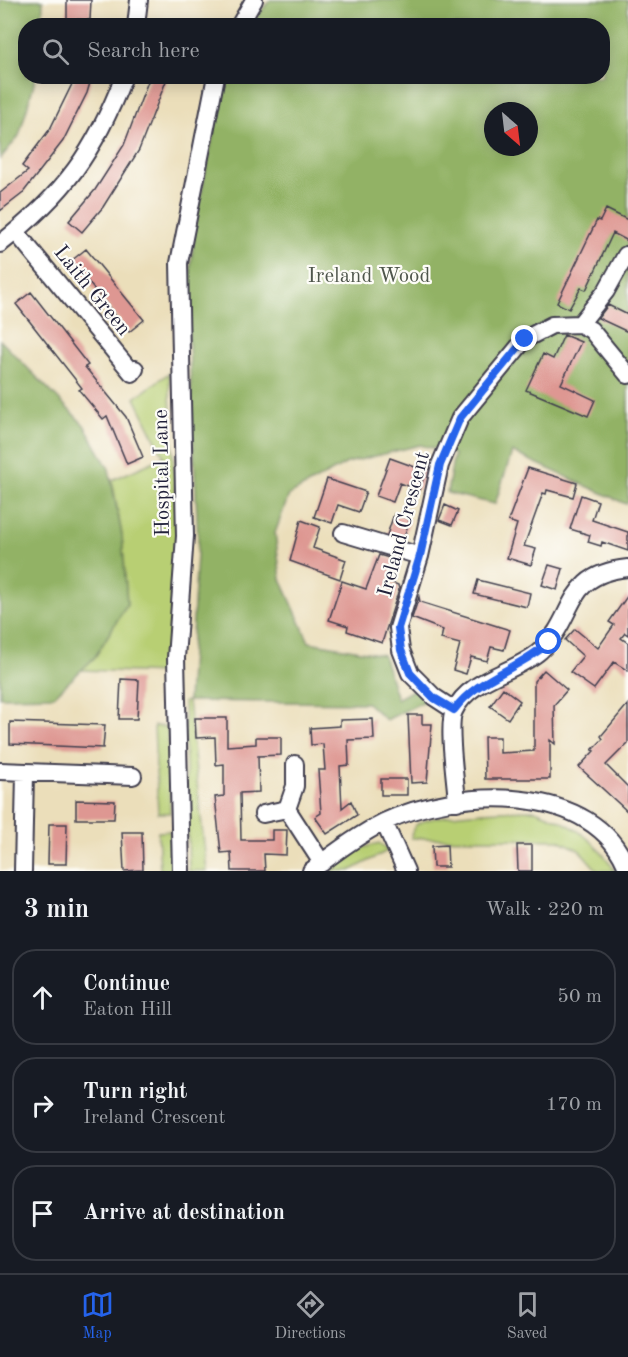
<!DOCTYPE html>
<meta charset="utf-8">
<style>
:root{--surface:#171b24;--page:#20242c;--text:#f1f3f6;--muted:#9ea1a6;--line:#363941;--accent:#2563eb}
body{margin:0;font-family:"Old Standard TT",serif;background:var(--page);color:var(--text)}
.compass{position:absolute;left:484px;top:102px;width:54px;height:54px;border-radius:50%;background:var(--surface);box-shadow:0 3px 15px #0003;rotate:152deg}
.stop{position:absolute;width:18px;height:18px;margin:-14px;border:4px solid #2563eb;border-radius:50%;background:#fff}
.stop.end{background:#2563eb;border-color:#fff;box-shadow:0 2px 6px #0008}
.list{margin:0;padding:0;list-style:none}
h2{display:flex;justify-content:space-between;align-items:center;height:78px;margin:0;padding:0 24px;font-size:26px}
h2 small{font-size:20px;font-weight:400;color:var(--muted)}
.list li{display:grid;grid-template-columns:39px 1fr auto;gap:18px;align-items:center;box-sizing:border-box;height:96px;margin:0 12px 12px;padding:0 12px;border:2px solid var(--line);border-radius:24px}
.list b{display:block;font-size:22px;white-space:nowrap}
.list p{margin:0;font-size:20px;white-space:nowrap;color:var(--muted)}
.list em{font-size:20px;font-style:normal;color:var(--muted)}
.icon{flex:none;width:33px;height:33px;fill:none;stroke:currentColor;stroke-width:2;stroke-linecap:round;stroke-linejoin:round}
.map{position:relative;flex:none;width:628px;height:871px;overflow:hidden}
.search{position:absolute;background:var(--surface);box-shadow:0 3px 15px #0003;left:18px;right:18px;top:18px;height:66px;display:flex;align-items:center;gap:15px;box-sizing:border-box;padding:0 21px;border-radius:24px;color:var(--muted);font-size:22px}
.sheet{height:402px;background:var(--surface)}
nav{display:flex;justify-content:space-around;align-items:center;box-sizing:border-box;height:84px;border-top:2px solid var(--line);background:var(--surface);font-size:16px;color:var(--muted)}
nav a{display:grid;justify-items:center;gap:3px}
nav .on{color:var(--accent)}
.map>svg:first-child{display:block}
.green{fill:#b8cf73;stroke:#6d7857;stroke-width:1.5}
.forest{fill:#92b265;stroke:#5a6a50;stroke-width:1.5;fill-rule:evenodd}
.building{fill:#de9792}
.lines{fill:none;stroke-linecap:round;stroke-linejoin:round}
.street-casing{stroke:#403e4e;stroke-width:20}
.street{stroke:#fff;stroke-width:16}
.route{stroke:#2563eb;stroke-width:8}
.labels{text-anchor:middle;stroke-width:4.5;stroke-linejoin:round;paint-order:stroke}
.park-label{font-size:21px;fill:#4f564c;stroke:#fdfcf7}
.street-label{font-size:21px;fill:#22223b;stroke:#fdfcf7}
</style>
<div class="map">
<svg width="628" height="871" viewBox="0 0 628 871">
<rect width="100%" height="100%" fill="#fdfcf7"/>
<filter id="ink" filterUnits="userSpaceOnUse"><feTurbulence type="fractalNoise" baseFrequency=".0167" numOctaves="2"/><feDisplacementMap in="SourceGraphic" scale="12" xChannelSelector="R" yChannelSelector="G"/><feConvolveMatrix kernelMatrix="1 2 1 2 8 2 1 2 1" color-interpolation-filters="sRGB"/></filter>
<filter id="wash" filterUnits="userSpaceOnUse"><feTurbulence type="fractalNoise" baseFrequency=".008" numOctaves="4" result="noise"/><feDisplacementMap in="SourceGraphic" scale="24" xChannelSelector="R" yChannelSelector="G"/><feGaussianBlur stdDeviation="1.35" result="paint"/><feColorMatrix in="noise" values="0 0 0 0 0 0 0 0 0 0 0 0 0 0 0 0 0 1.4 0 .05"/><feComposite in="paint" operator="in"/></filter>
<g filter="url(#wash)">
<rect width="100%" height="100%" fill="#ebdeba"/>
<!-- green -->
<path class="green" d="M169,373L177,536L166,673L81,670L95,657L127,604L122,535L112,480L164,457L135,398Z
M188,701L207,871H189L184,702Z
M154,726L168,727L170,813H158Z
M535,810C571,823 595,838 615,871H598L579,850L559,840L411,838C412,833 412,829 416,825C429,813 513,810 535,810Z
M170,831L172,870H160L158,832Z
M379,843L389,850L350,871H330L359,849Z"/>
<!-- forest -->
<path class="forest" d="M0,0H43L42,25L26,26V76L36,77L19,136L0,159Z
M270,0H628V502L626,504L512,452L495,504L447,493L454,454L420,445L347,463L289,495L275,533L281,579L309,642L383,655L397,699L418,687L425,701L386,720L367,703L188,701L198,539L187,301L196,220L225,77L602,76V26L250,25ZM493,111H529V147H493Z
M0,340L84,425L109,469L122,535L127,604L95,657L54,696L0,697Z"/>
<g id="blocks">
<!-- building -->
<path class="building" d="M67,0H91L90,20L67,19Z
M76,76H92L87,93L63,141L22,194L0,211V193L28,171L22,166L50,129Z
M150,76H168L139,150L103,207L82,232L69,221L95,190L124,145Z
M606,209L628,220V241L613,233L586,290L581,288L569,309L557,303L597,220L600,221Z
M86,249L144,320L129,332L71,261Z
M31,292L88,365L85,367L126,417L143,457L127,464L107,416L103,419L79,390L82,388L16,304Z
M608,305L628,315V332L598,318Z
M564,335L581,342L561,384L595,400L588,416L526,390L543,354L553,359Z
M390,458L426,471L419,490L400,483L393,502L376,496Z
M528,468L577,483L573,497L547,490L546,494L543,493L524,546L536,549L531,565L507,558L517,524L508,521Z
M327,479L366,492L359,512L338,505L332,523L314,517Z
M581,495L598,501L592,520L628,532V551L602,542L601,546L588,542L590,535L570,529Z
M445,505L458,511L452,525L439,520Z
M394,514L410,519L403,540L387,535Z
M301,520L320,527L313,548L346,560L340,579L290,561Z
M379,555L396,560L388,581L398,585L399,589L382,643L347,631L348,626L329,620L342,581L366,589Z
M549,565L563,569L557,590L542,585Z
M478,580L530,593L527,607L474,594Z
M628,595V635L625,633L621,638L628,643V671L614,662L594,689L570,672L583,656L565,640L575,629L598,648L614,625L609,622Z
M419,597L420,602L510,630L504,650L491,647L487,661L471,657L466,674L453,670L460,644L441,639L443,630L412,618Z
M544,670L567,690L554,705L555,744L550,740V779H485L484,737H500V753L534,751V681Z
M121,679L139,680L137,719H119Z
M503,688L520,701L508,719L490,706Z
M628,704V743L606,765L628,787V812L579,767L594,751L592,750L603,739L601,736Z
M408,715H422V724H432L427,782L411,783Z
M195,718H227V746L256,744V737H281V755L258,756L259,792L240,793L241,840H272V830H287L286,855L264,854L265,871H232L231,852L221,853L215,797L224,796V764L216,765L215,737L196,738Z
M373,719L374,739L348,740L349,765L340,766L342,808L351,801L357,815L327,834L315,817L321,813L318,770H325L323,744L311,745L310,728L340,726V720Z
M10,722L105,725L103,748L10,744Z
M381,779H407V795H381Z
M76,800L115,801L114,819H76Z
M49,824H67L66,864H48Z
M122,832H142L143,870L124,871Z
M447,845L448,867H433L432,846Z
M517,845H532V871H518Z"/>
</g>
</g>
<g filter="url(#ink)">
<use href="#blocks" fill-opacity="0" stroke="#403e4e" stroke-width="1.5"/>
<g class="lines">
<defs>
<path id="street" d="M136,26L139,0
M239,26L254,0
M16,232L132,373L135,369
M0,244C64,194 95,152 124,76
M580,324L606,291L626,255
M343,533L420,556
M454,710L434,697L410,673L401,650L398,628L420,556L440,465L460,418L525,339L552,325L580,324L591,330L628,375
M0,771L133,776
M457,802C456,783 447,725 454,711C469,678 515,673 540,651C578,616 562,575 628,568
M287,809L322,863
M263,814L287,809L295,786V764
M384,822L406,871
M23,871L25,773
M181,871L176,658L185,536L179,263L216,76
M311,871C334,853 358,835 384,822C454,788 597,780 628,871"/>
</defs>
<!-- street casing -->
<use href="#street" class="street-casing"/>
<!-- street -->
<use href="#street" class="street"/>
</g>
</g>
<g class="lines" filter="url(#ink)">
<!-- route -->
<path class="route" d="M525,339L460,418L440,465L420,556L398,628L401,650L410,673L434,698L454,710C478,677 520,669 549,642"/>
</g>
<g class="labels">
<!-- park labels -->
<g class="park-label">
<text x="369" y="282">Ireland Wood</text>
</g>
<!-- street labels -->
<g class="street-label">
<text transform="translate(93 290) rotate(51)" y="7">Laith Green</text>
<text transform="translate(161 473) rotate(-91)" y="7">Hospital Lane</text>
<text transform="translate(403 524) rotate(-75)" y="7">Ireland Crescent</text>
</g>
</g>
</svg>
<svg class="compass" viewBox="-18 -18 36 36"><path d="M0-13l5 13h-10z" fill="#e53935"/><path d="M0 13l5-13h-10z" fill="#9ea1a6"/></svg>
<div class="stop" style="left:549px;top:642px"></div>
<div class="stop end" style="left:525px;top:339px"></div>
<div class="search"><svg class="icon" aria-label="search" viewBox="0 0 24 24"><circle cx="10" cy="10" r="6"/><path d="M15 15l6 6"/></svg>Search here</div>
</div>
<section class="sheet">
<h2>3 min<small>Walk · 220 m</small></h2>
<ul class="list">
<li><svg class="icon" aria-label="ahead" viewBox="0 0 24 24"><path d="M12 20V5M6 11l6-6 6 6"/></svg><div><b>Continue</b><p>Eaton Hill</p></div><em>50 m</em></li>
<li><svg class="icon" aria-label="right" viewBox="0 0 24 24"><path d="M7 20v-9h11M14 6l5 5-5 5"/></svg><div><b>Turn right</b><p>Ireland Crescent</p></div><em>170 m</em></li>
<li><svg class="icon" aria-label="arrive" viewBox="0 0 24 24"><path d="M6 21V4h12l-3 4 3 4H6"/></svg><div><b>Arrive at destination</b></div></li>
</ul>
</section>
<nav>
<a class="on"><svg class="icon" aria-label="map" viewBox="0 0 24 24"><path d="M3 6l6-2 6 2 6-2v14l-6 2-6-2-6 2zM9 4v14M15 6v14"/></svg>Map</a>
<a><svg class="icon" aria-label="directions" viewBox="0 0 24 24"><path d="M12 3l9 9-9 9-9-9zM9 14v-3h6M13 9l2 2-2 2"/></svg>Directions</a>
<a><svg class="icon" aria-label="saved" viewBox="0 0 24 24"><path d="M7 4h10v16l-5-4-5 4z"/></svg>Saved</a>
</nav>
